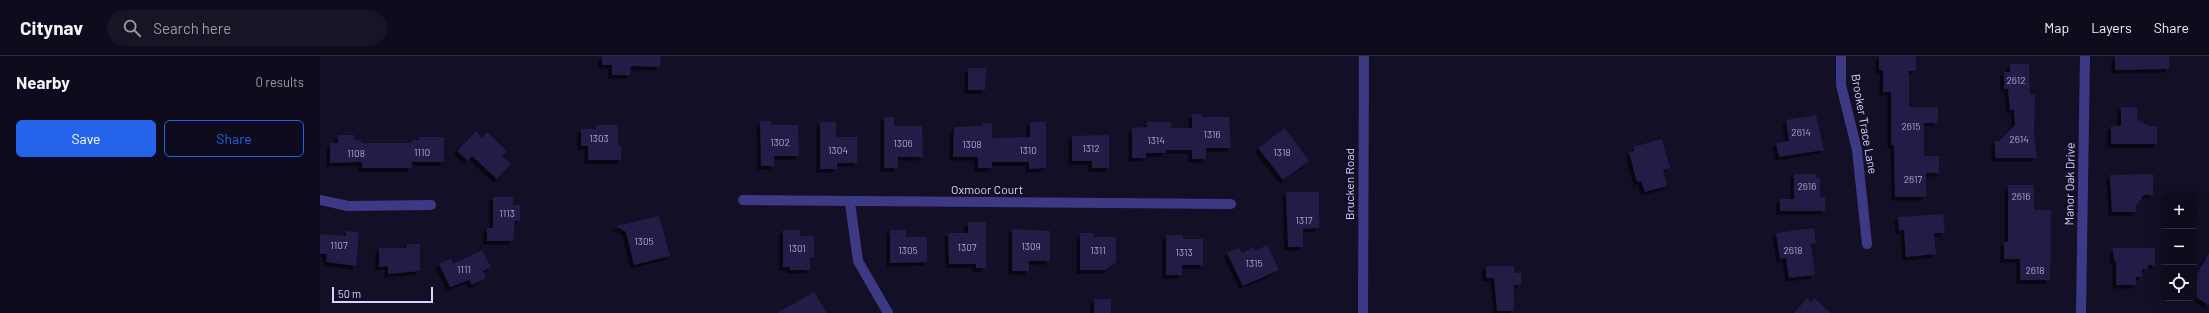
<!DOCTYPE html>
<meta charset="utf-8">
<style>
:root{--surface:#0e0b1c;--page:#171425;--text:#f1f3f6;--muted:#9b9ba3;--line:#2e2b3b;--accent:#2563eb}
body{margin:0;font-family:Barlow,sans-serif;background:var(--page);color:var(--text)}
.controls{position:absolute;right:12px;bottom:12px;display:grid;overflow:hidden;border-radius:6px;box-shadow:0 4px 16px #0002}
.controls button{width:36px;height:36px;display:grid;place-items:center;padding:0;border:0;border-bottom:1px solid var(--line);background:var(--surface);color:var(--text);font:20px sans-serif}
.scale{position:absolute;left:12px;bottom:10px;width:101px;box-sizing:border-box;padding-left:4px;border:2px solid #d9d4ff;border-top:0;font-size:11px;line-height:14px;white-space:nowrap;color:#d9d4ff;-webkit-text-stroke:3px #130f26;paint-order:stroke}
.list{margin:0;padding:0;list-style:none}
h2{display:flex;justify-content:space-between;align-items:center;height:52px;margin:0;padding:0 16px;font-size:17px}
h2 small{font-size:13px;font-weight:400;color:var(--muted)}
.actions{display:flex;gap:8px;padding:12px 16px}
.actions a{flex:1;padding:9px 0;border:1px solid var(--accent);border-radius:6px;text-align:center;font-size:14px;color:var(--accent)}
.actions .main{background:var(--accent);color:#fff}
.icon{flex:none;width:22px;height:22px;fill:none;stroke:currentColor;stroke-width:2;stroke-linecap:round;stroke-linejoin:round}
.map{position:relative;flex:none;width:1889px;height:257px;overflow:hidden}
header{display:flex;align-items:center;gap:24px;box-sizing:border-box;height:56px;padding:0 20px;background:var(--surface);border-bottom:1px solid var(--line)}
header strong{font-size:19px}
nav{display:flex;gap:22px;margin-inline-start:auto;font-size:14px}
.search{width:280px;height:36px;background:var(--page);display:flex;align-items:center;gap:10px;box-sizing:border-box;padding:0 14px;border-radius:22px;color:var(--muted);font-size:15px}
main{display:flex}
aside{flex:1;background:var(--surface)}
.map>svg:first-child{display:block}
.building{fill:#241b47;filter:url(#shadow)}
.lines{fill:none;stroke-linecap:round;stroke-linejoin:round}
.street{stroke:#3d3a85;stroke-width:10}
.labels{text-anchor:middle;stroke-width:3;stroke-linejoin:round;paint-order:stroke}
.number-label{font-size:10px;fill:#aca6d1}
.street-label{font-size:12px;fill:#d9d4ff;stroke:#130f26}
</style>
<header>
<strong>Citynav</strong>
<div class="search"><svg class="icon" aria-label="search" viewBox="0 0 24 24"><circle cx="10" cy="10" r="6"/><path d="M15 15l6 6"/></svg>Search here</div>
<nav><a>Map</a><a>Layers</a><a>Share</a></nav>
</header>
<main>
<aside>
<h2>Nearby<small>0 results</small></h2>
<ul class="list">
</ul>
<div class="actions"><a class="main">Save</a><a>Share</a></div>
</aside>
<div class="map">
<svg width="1889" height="257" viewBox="0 0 1889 257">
<defs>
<filter id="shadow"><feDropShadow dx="-3.5" dy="3.5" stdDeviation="0" flood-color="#0009"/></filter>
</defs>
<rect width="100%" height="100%" fill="#130f26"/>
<!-- building -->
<path class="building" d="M282,0H341L340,11L311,10L310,19H292V9H282Z
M1559,0H1596V15H1589V51H1618V67H1604V100H1619V117H1606V141H1575L1574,89H1571V36H1563V14H1559Z
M1795,0H1849V13L1795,14Z
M1690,8H1709L1710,39H1715L1714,78L1717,102H1675V85H1679L1695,69L1694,54H1690L1688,33H1684V16H1690Z
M648,12H666L665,34H648Z
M1801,51H1817V64L1829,70H1837V88H1791V70H1801Z
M872,58H882V61H909L911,92H886V103H872V94H846V97H826V102H812V72L827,71V66H851V72H872Z
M1496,59L1504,94L1459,101L1456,87L1469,85L1466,64Z
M564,61H574V70H602L603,101H578V112H564Z
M440,65H451V69H478L479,100H454V110H441Z
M500,66H516V81H537V107H517V113H500Z
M710,66H726V112L709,113V106H672V112H658V101H633L634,71L662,70V67H672V82L710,81Z
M276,69H298V90H301V104H268V90H261V73H276Z
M965,72L989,105L963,124L938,92Z
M156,75L162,82L167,76L187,95L182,100L191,108L177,123L152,100L148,105L137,95Z
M18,79H34V84H41L42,87H92L93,84H99V81H124V106H92V112H42V106L10,107V87H18Z
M789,79V112H772V105H752V80Z
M1342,83L1350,112L1343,114L1347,130L1325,136L1321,125L1317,126L1309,96L1314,95L1313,91Z
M1474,118H1496V122H1500V141H1505V155H1460V143H1474Z
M1833,118V139H1824L1816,149V156H1792L1790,119Z
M1688,129H1714V154H1731L1730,224H1700V203H1684V186H1688Z
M966,136H999V172L983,173V191H968Z
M173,141H193V149H200V165H195L193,185H167V172H173Z
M1623,158L1625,177H1614L1616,198L1586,201L1584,174L1579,175L1578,161Z
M339,160L350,200L314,209L306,176L296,170Z
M648,166H666V212H656V208H629L628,177H648Z
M1494,172L1496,187L1491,188L1495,219L1469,222L1466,202L1460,203L1456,177Z
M692,173L730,175V205H709V215H692Z
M463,174H480V180H494V201H490V214H470V211H463Z
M570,174H586V181H607V206L570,207Z
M26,175L39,176L36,210L6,206L7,198H0V178L26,180Z
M760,177H774V181H796V206L786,214H760Z
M846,179H863V183H883V209H862V219H846Z
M87,188H100V215L68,218V210L59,211V192H87Z
M947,189L959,214L923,230L907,197L919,192L922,197L934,191L935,195Z
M1793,192H1835V209H1828V213H1822V221H1816V229H1796V205H1794Z
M162,194L171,211L163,215L166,222L152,229L149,224L130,231L119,208L131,203L133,208Z
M1889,197V249L1874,240V222Z
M1166,210H1194V217H1201V229H1194V255H1177L1174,222H1166Z
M494,236L507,257H457Z
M1487,242L1491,246L1494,242L1511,257H1474Z
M774,243H791V257H774Z"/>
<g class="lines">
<!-- street -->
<path class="street" d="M1521,0V29L1537,94L1547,188
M0,144L28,150L111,149
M423,144L911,148
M530,147L538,205L568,257
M1043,257L1044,0
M1761,257L1765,0"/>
</g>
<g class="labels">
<!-- number labels -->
<g class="number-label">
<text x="1696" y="28">2612</text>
<text x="1591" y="74">2615</text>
<text x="1481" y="80">2614</text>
<text x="892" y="82">1316</text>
<text x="279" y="86">1303</text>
<text x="1699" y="87">2614</text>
<text x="836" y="88">1314</text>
<text x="460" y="90">1302</text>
<text x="583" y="91">1306</text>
<text x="652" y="92">1308</text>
<text x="771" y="96">1312</text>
<text x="518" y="98">1304</text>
<text x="708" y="98">1310</text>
<text x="102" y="100">1110</text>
<text x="962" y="100">1318</text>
<text x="36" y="101">1108</text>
<text x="1593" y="127">2617</text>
<text x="1487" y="134">2616</text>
<text x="1701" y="144">2616</text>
<text x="187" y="161">1113</text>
<text x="984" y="168">1317</text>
<text x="324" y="189">1305</text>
<text x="19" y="193">1107</text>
<text x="711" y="194">1309</text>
<text x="647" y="195">1307</text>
<text x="477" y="196">1301</text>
<text x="588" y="198">1305</text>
<text x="778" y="198">1311</text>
<text x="1473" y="198">2618</text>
<text x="864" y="200">1313</text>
<text x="934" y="211">1315</text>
<text x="144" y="217">1111</text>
<text x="1715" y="218">2618</text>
</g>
<!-- street labels -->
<g class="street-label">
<text transform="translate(1544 68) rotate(80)" y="4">Brooker Trace Lane</text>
<text transform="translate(1030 128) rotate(-90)" y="4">Brucken Road</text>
<text transform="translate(1750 128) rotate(-89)" y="4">Manor Oak Drive</text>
<text x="667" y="138">Oxmoor Court</text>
</g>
</g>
</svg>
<div class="controls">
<button>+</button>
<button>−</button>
<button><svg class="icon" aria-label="locate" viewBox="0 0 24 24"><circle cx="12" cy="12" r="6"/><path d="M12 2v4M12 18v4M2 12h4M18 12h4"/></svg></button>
</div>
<div class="scale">50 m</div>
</div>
</main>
